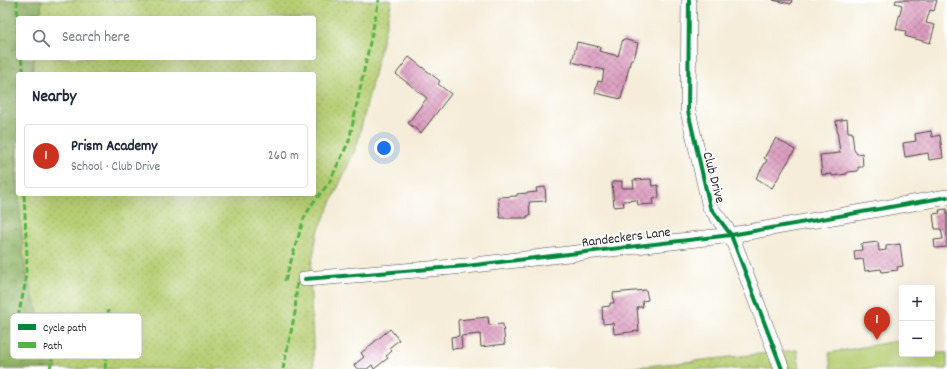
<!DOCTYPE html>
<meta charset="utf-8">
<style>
:root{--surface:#fff;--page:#f6f6f7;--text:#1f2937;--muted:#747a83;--line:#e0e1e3;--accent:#c8321e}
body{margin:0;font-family:Dekko,sans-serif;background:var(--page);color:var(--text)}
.controls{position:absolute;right:12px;bottom:12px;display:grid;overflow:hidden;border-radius:4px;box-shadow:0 4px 16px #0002}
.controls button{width:36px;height:36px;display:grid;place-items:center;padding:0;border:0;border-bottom:1px solid var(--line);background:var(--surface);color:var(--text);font:20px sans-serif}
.you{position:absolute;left:384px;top:148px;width:14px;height:14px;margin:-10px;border:3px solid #fff;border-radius:50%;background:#1a73e8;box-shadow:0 0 0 6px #1a73e833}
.badge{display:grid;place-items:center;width:26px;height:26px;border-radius:50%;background:var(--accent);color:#fff;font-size:13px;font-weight:700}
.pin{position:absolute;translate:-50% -33px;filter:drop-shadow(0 1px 2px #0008)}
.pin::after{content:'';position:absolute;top:21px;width:14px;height:12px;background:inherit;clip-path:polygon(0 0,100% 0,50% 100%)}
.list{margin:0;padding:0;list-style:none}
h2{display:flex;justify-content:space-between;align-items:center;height:52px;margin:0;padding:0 16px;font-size:17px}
h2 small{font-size:13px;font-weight:400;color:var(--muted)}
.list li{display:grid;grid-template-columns:26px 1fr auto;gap:12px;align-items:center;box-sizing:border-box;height:64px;margin:0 8px 8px;padding:0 8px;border:1px solid var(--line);border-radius:4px}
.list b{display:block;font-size:15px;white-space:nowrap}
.list p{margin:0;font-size:13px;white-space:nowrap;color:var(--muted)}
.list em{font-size:13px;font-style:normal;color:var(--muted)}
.icon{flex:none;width:22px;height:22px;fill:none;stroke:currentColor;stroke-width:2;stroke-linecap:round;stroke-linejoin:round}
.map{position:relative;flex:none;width:947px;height:369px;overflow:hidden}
.search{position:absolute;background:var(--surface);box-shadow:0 4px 16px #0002;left:16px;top:16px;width:300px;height:44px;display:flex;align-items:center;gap:10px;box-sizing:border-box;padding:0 14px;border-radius:4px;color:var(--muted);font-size:15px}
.panel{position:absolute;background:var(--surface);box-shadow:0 4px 16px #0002;left:16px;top:72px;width:300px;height:124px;border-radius:4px}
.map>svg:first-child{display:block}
.grass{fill:url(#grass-dots);stroke:#717d50;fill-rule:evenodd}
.forest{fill:url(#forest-crowns);stroke:#5e6e48}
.pitch{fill:#b7cf74;stroke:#717d50}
.building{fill:url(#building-cross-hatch)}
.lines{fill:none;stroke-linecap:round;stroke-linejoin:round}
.street-casing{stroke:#494845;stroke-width:16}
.street{stroke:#fff;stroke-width:15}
.quiet{stroke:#56b246;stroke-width:3;stroke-dasharray:6 3;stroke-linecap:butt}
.cycleway-casing{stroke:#fff;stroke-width:6}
.cycleway{stroke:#00873e;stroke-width:4}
.labels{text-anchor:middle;stroke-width:3.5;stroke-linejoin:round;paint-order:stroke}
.street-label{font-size:14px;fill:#2b2b2b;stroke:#fff}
.key{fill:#fff;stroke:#bfbfbf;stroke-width:1}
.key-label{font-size:11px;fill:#2b2b2b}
</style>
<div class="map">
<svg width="947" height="369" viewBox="0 0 947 369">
<defs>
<pattern id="grass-dots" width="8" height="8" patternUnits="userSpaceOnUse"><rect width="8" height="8" fill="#b7cf74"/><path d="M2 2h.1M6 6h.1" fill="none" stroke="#9eb265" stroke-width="1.8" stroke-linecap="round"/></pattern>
<pattern id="forest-crowns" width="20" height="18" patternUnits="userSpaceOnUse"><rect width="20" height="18" fill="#91b266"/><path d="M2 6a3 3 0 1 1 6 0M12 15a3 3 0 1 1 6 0" fill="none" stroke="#779154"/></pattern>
<pattern id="building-cross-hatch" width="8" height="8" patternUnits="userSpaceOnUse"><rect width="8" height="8" fill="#dc9cbf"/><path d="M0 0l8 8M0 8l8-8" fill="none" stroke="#b37f9b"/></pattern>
</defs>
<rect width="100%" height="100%" fill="#fff"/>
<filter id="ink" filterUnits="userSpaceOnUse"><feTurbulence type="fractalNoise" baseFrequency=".025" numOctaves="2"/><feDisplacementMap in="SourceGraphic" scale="8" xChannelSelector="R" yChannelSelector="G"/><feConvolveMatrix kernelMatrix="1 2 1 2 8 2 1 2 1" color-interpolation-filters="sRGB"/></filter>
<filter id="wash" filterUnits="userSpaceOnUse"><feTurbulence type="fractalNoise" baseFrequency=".012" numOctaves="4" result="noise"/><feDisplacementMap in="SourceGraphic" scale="16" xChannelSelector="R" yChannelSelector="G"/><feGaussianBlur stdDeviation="0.9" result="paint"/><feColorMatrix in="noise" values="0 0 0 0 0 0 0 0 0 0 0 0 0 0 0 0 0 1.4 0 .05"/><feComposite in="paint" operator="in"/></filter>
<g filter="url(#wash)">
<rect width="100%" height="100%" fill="#f5edd9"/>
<!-- grass -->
<path class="grass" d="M0,0H392L357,145L317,234L310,273L314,369H0ZM18,18H314V58H18ZM18,74H314V194H18Z
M797,350L800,369H619Z"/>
<!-- forest -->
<path class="forest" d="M0,0H42L40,18H18V58H34L32,74H18V141L16,158L23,254L28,282L57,369H0Z"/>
<!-- pitch -->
<path class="pitch" d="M897,341L902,343V354L947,353V369H831L829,353Z"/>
<g id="blocks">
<!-- building -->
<path class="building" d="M773,0H792L791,4Z
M896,0H937L934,11L930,10L926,23L935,25L930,43L905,36L906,31L896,29L902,5L895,3Z
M623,39L638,43L634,59H631L621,99L595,93L598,81L602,82L604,70L572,62L577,42L600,47L599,51L618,56Z
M409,57L440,81L438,84L451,94L421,133L408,123L427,98L396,74Z
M847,119L848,132H852L854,150L857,154L862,153L863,167H858V171L847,172V174L832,176V174L822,175L820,155L840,153L836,121Z
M931,131L932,137L940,135L943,158L929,160L928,153L905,157L903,143L916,141L915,134Z
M776,138L795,150L772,188L756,178L767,160L764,158Z
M651,179L652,186L658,185L659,198L653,199L654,204L638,205L637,200L623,201L624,206L614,207L612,182L622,181V188H634L633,180Z
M545,187L546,201L529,202L530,216H527V218H500L498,197L517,196V194L537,192L536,188Z
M947,209V247L935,248L934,240L943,239L941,229H935L933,214L940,213L939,210Z
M878,242L879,251L886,250V246L900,244L903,266L897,267L898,270L882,272L881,269L865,271L863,259L855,260L854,251L862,250L861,244Z
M646,290L648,300L642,301L643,307H637L639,331L614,334L613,323L603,324L602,307L610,306V303H614L613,293Z
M488,317L489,325L503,324L505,344L481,347L480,334L461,336L462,348L452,349L451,337L459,336L458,320Z
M390,329L399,340L389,348L392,351L386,356L388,358L374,369L372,365L367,369H357L354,365L364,357L361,353Z"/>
</g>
</g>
<g filter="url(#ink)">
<use href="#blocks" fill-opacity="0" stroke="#494845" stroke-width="1"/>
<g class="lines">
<defs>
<path id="street" d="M689,0L688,111L710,207L731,235L782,369
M305,279L466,266L731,235L947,197"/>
</defs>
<!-- street casing -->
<use href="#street" class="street-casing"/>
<!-- street -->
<use href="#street" class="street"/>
<!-- quiet -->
<path class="quiet" d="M17,0L18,35
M21,58L24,74
M285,281L304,218L312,204L329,183L349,141L379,0
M16,326L25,285L27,258L24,194
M50,369L59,320
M105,369L109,329L108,310
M283,369L295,313L297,280"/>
<defs>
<path id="cycleway" d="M689,0L688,111L710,207L731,235L782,369
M305,279L466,266L731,235L947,197"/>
</defs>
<!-- cycleway casing -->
<use href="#cycleway" class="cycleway-casing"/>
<!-- cycleway -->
<use href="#cycleway" class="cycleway"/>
</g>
</g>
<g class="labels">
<!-- street labels -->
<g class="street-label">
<text transform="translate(715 177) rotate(75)" y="5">Club Drive</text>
<text transform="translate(626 236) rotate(-7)" y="5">Randeckers Lane</text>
</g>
</g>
<!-- legend -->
<rect x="10" y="313" width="132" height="46" rx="6" class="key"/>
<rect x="18" y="324" width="18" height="6" fill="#00873e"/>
<rect x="18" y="342" width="18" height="6" fill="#56b246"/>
<g class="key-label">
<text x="43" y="331">Cycle path</text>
<text x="43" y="349">Path</text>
</g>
</svg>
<div class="controls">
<button>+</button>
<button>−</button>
</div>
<div class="you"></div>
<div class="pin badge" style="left:877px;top:340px">1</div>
<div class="search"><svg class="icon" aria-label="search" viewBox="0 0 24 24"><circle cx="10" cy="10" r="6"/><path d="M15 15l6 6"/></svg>Search here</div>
<section class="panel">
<h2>Nearby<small></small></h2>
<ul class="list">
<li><span class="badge">1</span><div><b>Prism Academy</b><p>School · Club Drive</p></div><em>260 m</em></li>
</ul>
</section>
</div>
